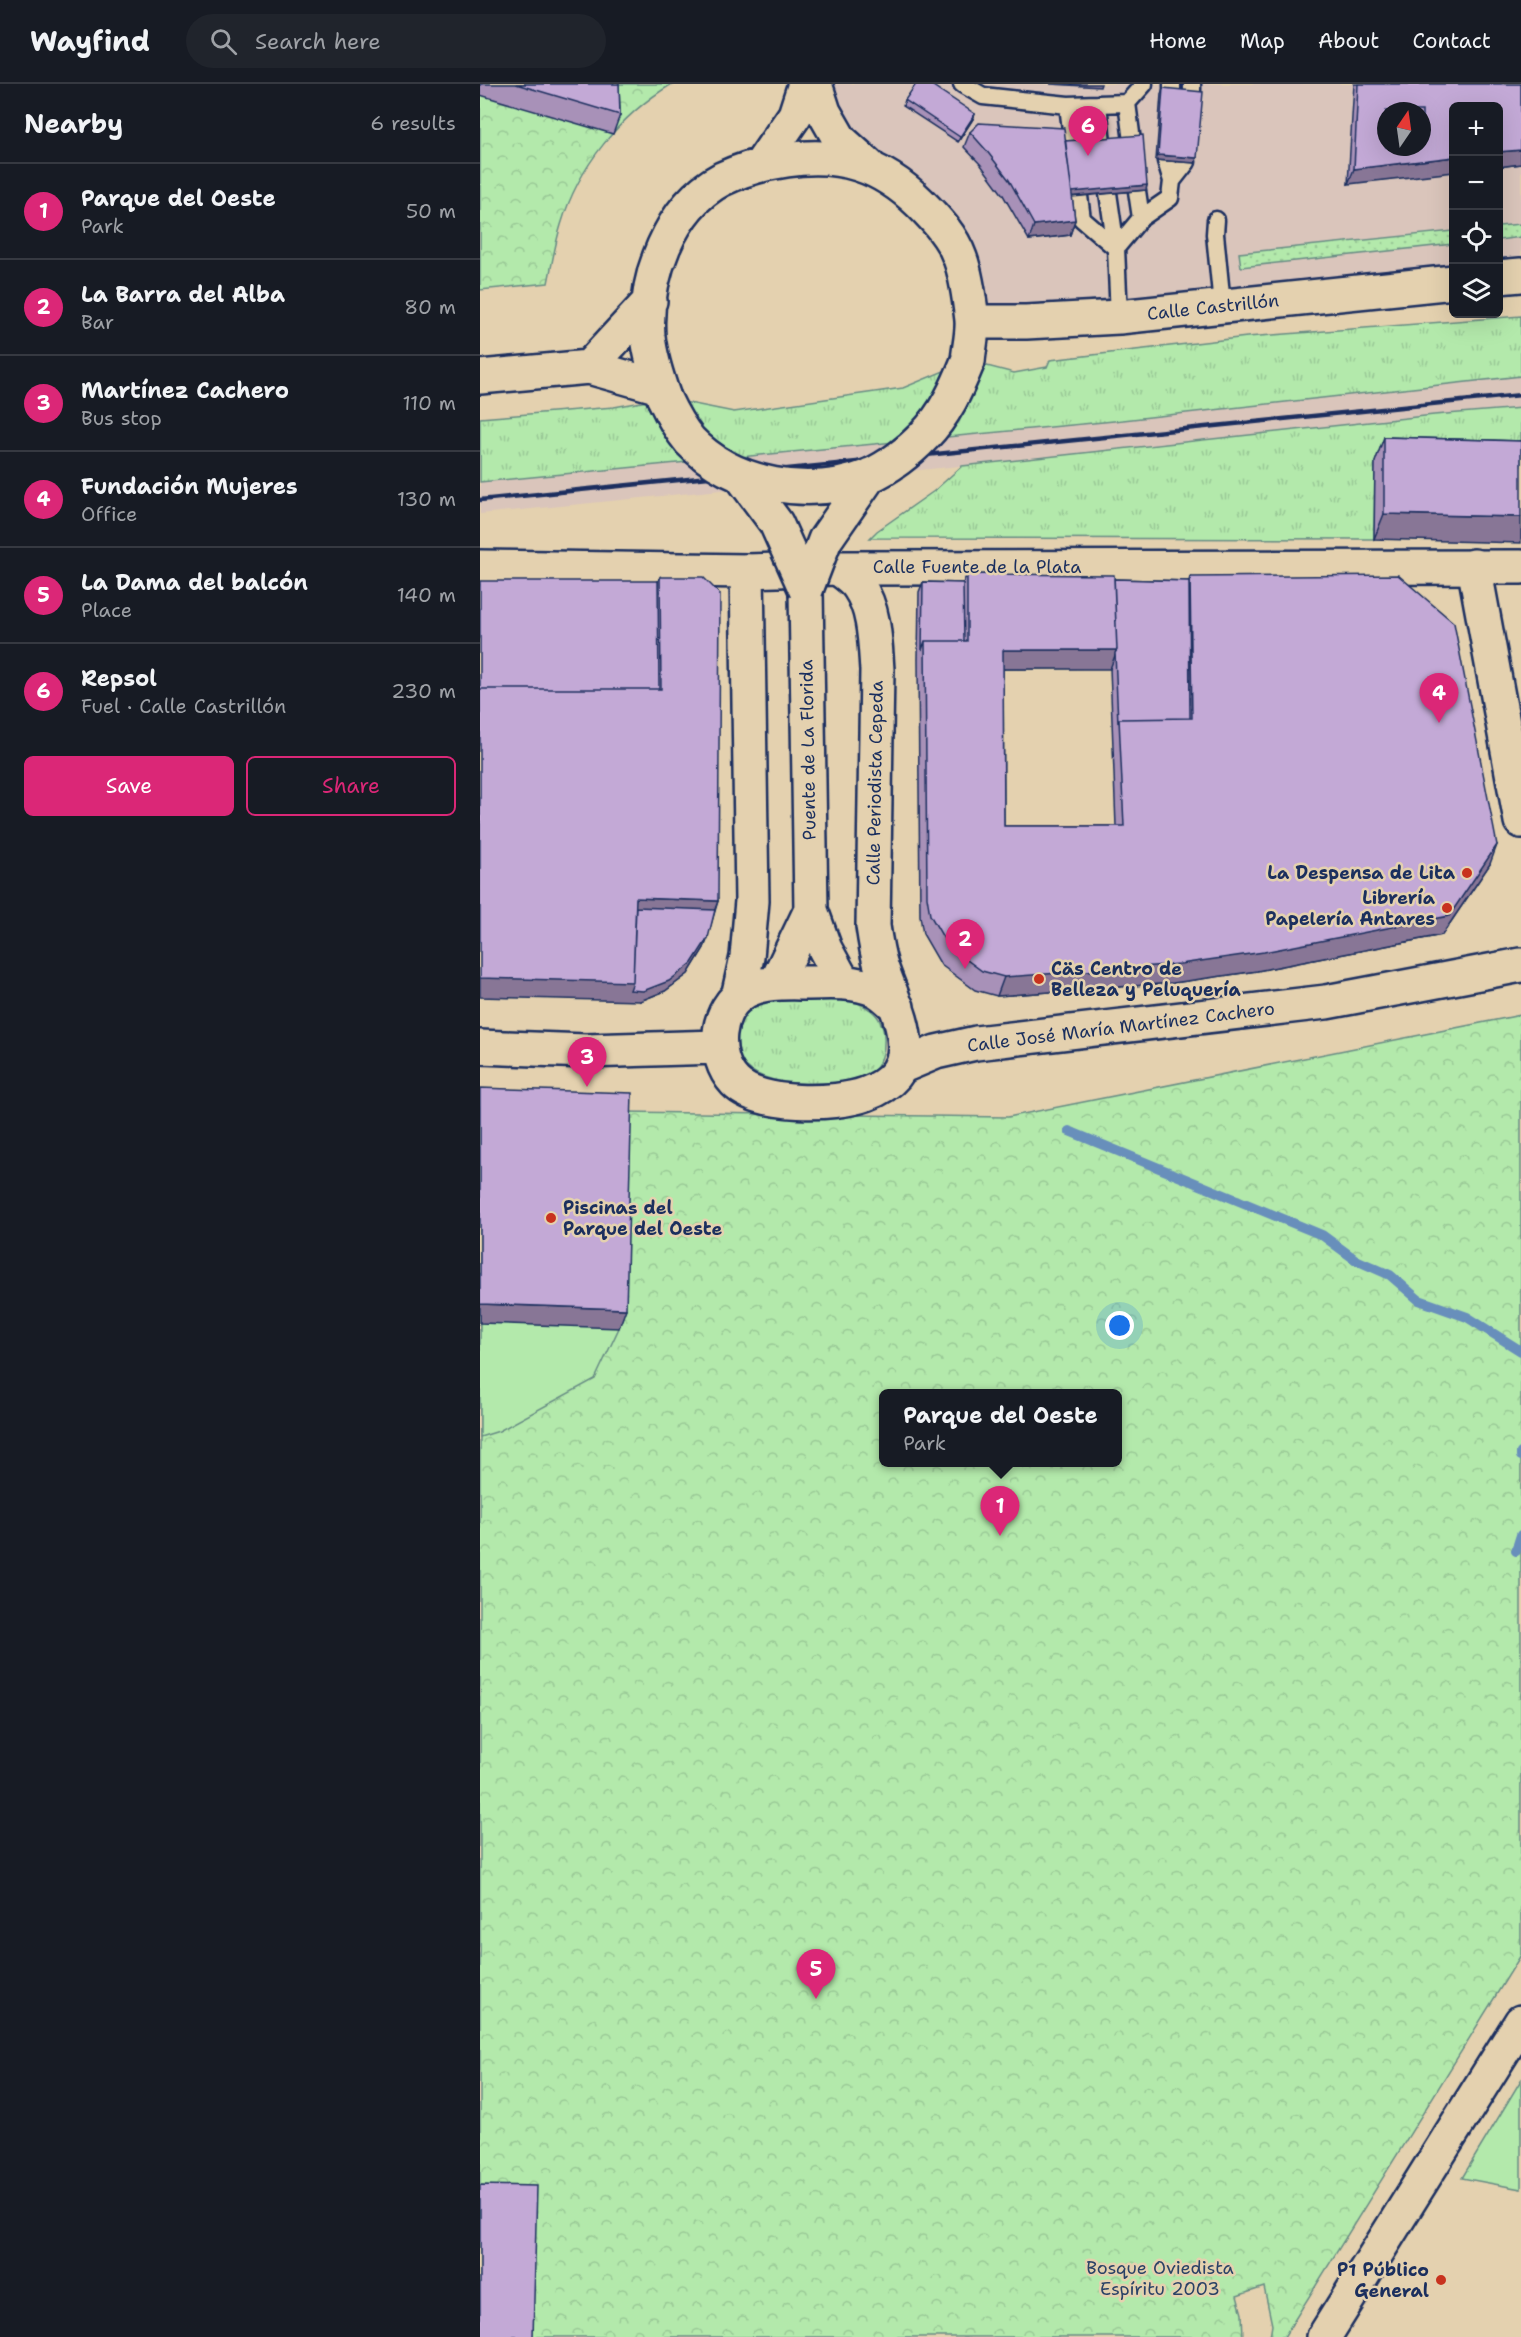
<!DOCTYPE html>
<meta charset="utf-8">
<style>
:root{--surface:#171b24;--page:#20242c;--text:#f1f3f6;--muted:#9ea1a6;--line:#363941;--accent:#db2777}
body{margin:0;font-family:"Shantell Sans",sans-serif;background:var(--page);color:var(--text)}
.controls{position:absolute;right:18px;top:18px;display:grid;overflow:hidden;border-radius:9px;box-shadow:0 6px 24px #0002}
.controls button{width:54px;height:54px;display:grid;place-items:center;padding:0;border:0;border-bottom:2px solid var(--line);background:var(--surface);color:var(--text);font:30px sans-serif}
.compass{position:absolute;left:897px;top:18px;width:54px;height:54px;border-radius:50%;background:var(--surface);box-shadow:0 6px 24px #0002;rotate:13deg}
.you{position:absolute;left:640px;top:1242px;width:21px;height:21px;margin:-15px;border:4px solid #fff;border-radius:50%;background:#1a73e8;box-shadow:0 0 0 9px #1a73e833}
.badge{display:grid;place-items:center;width:39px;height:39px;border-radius:50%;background:var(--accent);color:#fff;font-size:20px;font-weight:700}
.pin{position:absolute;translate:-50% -50px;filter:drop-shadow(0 2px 3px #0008)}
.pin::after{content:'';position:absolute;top:32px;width:21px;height:18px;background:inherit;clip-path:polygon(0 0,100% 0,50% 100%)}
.popup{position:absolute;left:399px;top:1305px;width:243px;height:78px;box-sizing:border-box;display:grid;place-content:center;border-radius:9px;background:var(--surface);filter:drop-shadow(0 2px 4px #0005);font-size:20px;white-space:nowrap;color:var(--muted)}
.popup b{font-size:22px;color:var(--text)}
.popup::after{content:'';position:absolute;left:50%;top:100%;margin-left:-12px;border:12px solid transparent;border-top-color:var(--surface)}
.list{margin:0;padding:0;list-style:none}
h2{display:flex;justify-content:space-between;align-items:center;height:78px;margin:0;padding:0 24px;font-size:26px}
h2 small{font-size:20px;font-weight:400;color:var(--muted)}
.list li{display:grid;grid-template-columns:39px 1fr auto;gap:18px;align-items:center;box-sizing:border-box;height:96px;padding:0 24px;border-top:2px solid var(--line)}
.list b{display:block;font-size:22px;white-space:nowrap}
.list p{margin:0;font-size:20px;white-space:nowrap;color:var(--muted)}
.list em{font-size:20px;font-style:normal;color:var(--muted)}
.actions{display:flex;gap:12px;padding:18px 24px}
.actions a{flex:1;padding:14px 0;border:2px solid var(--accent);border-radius:9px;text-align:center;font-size:21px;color:var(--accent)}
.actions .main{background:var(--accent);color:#fff}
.icon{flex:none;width:33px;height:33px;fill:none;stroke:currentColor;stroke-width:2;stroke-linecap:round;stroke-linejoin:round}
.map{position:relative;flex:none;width:1041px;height:2253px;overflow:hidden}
header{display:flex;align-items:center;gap:36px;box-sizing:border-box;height:84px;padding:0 30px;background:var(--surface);border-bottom:2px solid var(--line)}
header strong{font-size:28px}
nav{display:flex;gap:33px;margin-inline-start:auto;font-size:21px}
.search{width:420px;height:54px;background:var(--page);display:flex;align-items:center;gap:15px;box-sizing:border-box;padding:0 21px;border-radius:33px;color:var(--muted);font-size:22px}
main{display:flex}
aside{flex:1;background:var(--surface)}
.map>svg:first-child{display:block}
.built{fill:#dac5bb;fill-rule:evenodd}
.grass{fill:url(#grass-tufts);stroke:#678c84;stroke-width:1.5}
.park{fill:url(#park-crowns);stroke:#678c84;stroke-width:1.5;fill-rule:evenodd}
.garden{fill:url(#garden-dots);stroke:#678c84;stroke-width:1.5}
.pitch{fill:#b3e9ab;stroke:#678c84;stroke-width:1.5}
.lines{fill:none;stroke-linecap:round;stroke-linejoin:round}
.stream{stroke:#688fbb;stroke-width:10}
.lane-casing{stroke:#1b2f5e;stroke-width:21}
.street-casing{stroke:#1b2f5e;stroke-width:38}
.secondary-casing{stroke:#1b2f5e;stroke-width:38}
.lane{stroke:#e4d1af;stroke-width:16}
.street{stroke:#e4d1af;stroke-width:33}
.secondary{stroke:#e4d1af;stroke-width:33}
.rail{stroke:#1b2f5e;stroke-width:4.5}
.street-bridge-casing{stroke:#1b2f5e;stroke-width:38;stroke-linecap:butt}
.street-bridge{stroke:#e4d1af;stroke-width:33}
.wall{fill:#a891b8;stroke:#1b2f5e;stroke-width:1.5;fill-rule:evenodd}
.shaded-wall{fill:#887696;stroke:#1b2f5e;stroke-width:1.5}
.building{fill:#c3a9d6;stroke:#1b2f5e;stroke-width:1.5;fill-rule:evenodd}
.poi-dot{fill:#c8321e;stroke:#e4d1af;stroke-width:2}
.labels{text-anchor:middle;stroke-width:5;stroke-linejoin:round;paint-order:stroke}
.street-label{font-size:18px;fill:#1b2f5e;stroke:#e4d1af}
.poi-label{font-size:18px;font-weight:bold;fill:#1b2f5e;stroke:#e4d1af;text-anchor:end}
.park-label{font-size:18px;fill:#2a4266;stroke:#e4d1af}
</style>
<header>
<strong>Wayfind</strong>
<div class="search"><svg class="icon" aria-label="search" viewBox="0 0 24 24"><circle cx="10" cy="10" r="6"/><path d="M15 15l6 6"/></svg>Search here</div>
<nav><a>Home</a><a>Map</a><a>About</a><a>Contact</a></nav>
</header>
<main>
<aside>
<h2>Nearby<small>6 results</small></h2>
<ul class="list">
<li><span class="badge">1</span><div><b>Parque del Oeste</b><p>Park</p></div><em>50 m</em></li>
<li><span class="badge">2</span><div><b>La Barra del Alba</b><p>Bar</p></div><em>80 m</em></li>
<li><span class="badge">3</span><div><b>Martínez Cachero</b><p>Bus stop</p></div><em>110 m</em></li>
<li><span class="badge">4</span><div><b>Fundación Mujeres</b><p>Office</p></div><em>130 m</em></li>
<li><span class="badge">5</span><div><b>La Dama del balcón</b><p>Place</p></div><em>140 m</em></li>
<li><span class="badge">6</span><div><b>Repsol</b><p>Fuel · Calle Castrillón</p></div><em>230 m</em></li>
</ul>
<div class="actions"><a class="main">Save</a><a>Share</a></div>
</aside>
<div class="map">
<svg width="1041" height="2253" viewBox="0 0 1041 2253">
<defs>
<pattern id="grass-tufts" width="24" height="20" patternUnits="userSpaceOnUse" patternTransform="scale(1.5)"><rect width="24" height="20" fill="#b3e9ab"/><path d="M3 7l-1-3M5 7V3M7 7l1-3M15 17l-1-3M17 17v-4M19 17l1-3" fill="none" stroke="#99c896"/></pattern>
<pattern id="park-crowns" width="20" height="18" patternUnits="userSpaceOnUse" patternTransform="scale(1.5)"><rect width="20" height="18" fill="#b3e9ab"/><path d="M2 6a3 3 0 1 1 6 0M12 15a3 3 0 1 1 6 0" fill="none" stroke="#99c896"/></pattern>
<pattern id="garden-dots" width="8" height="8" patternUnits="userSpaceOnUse" patternTransform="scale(1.5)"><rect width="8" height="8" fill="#b3e9ab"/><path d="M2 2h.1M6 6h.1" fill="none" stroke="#99c896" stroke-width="1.8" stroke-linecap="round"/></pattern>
</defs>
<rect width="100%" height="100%" fill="#e4d1af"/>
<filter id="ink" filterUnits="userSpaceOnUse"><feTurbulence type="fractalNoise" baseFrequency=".0167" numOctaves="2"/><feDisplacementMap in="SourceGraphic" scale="12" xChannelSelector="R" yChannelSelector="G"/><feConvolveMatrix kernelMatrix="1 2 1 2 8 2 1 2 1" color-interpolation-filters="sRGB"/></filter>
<g filter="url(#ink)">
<!-- built -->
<path class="built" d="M335,0H1041V191L1019,193L1018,22H974L973,198L492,238L480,174L393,85ZM906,27H942V63H906Z
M1041,292V324L954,331L640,366L0,430V398L634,337Z"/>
<!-- grass -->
<path class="grass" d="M1041,232V292L634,337L0,398V334L134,323L184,314L254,328L423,304L488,277L534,289L567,283L570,276L767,253Z
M1041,324V382L895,378L894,455L390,454L397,447L454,407L482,382L954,331Z
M358,913C384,919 406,928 404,959C404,965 403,972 400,977C398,982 393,988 388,991C376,999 357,999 343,999C308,1001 247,998 257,946C261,930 274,921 289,916Z"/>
<!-- park -->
<path class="park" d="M0,0H192C140,31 98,83 81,141C75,160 72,180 68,199L0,206Z
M1041,931V1871L804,2253H790L792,2241L784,2203L757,2212L762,2230L763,2253H0V1023L145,1028L528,1033ZM403,1310H637V1378H403Z"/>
<!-- garden -->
<path class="garden" d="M1041,140V153L1019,156V142Z
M973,147V160L761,183L759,169Z"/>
<!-- pitch -->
<path class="pitch" d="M0,1023L145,1028L139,1244L115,1295L19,1347L0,1353Z
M1041,1996V2105L982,2094Z"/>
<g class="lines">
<!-- stream -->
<path class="stream" d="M589,1047L842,1151L876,1176L910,1191L939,1216L987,1233L1041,1267
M1041,1369V1372
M1036,1467L1041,1451"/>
<defs>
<path id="lane" d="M482,0L503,12L588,21L647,19L652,57
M712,0V13
M692,11V0
M647,19L664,0
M618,20L622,59
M588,21L593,62
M692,97L707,78
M628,109L636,164
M599,112L602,135L636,164
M661,134L690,114L692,97L686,77
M736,136L735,150L742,221
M639,233L636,164L661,134L657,107"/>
<path id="street" d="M335,0L344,28L360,56L389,82
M282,79L315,31L325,0
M1018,193L1041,191
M492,238H546L639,233L974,198
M109,283L170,217
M0,293L109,283L180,303
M184,314C177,294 170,273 168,252C164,195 189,123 242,95C263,85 285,79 307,76C360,68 401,81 440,119C456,135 472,152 480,174C486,190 490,219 492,236C493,249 489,264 488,277
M994,482L1041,737
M358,484C364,489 374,495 379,503C395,526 395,559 397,586L393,842C395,856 397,869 401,882C416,928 453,985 386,1010C356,1021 279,1023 255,998C231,973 235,924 266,907C285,897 308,899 328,899C350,898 376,897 396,906C403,910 411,918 417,923
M326,506L331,826L345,865L363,898
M296,899L331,826
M258,913L267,873L272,817L267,487
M0,963L106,967L238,963
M420,983L456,968L496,959L846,918L1041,881
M844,2253L1041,1938"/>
<path id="secondary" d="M0,483L267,487L358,484L1041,483"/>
</defs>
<!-- lane casing -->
<use href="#lane" class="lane-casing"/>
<!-- street casing -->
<use href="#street" class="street-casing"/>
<!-- secondary casing -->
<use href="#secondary" class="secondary-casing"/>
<!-- lane -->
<use href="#lane" class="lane"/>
<!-- street -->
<use href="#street" class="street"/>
<!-- secondary -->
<use href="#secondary" class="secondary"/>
<!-- rail -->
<path class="rail" d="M0,416L1041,311"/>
<defs>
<path id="street-bridge" d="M184,314C191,329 199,344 210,357C254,403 330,415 389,392C408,384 430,367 444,352C465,331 477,304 488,277
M261,392L296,439L326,506
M326,506L345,456L390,391"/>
</defs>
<!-- street-bridge casing -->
<use href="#street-bridge" class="street-bridge-casing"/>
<!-- street-bridge -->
<use href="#street-bridge" class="street-bridge"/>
</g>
<!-- wall -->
<path class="wall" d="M0,0H139L140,31L133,50L0,11Z
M874,0H1041V80L1018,83V22L868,100Z
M683,4L715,79L676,76L681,10Z
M425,16L495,30L493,35L478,58L423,22Z
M490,48L585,57L667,101L666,106L592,113L595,136L590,151L549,156L523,111L501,81L484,63Z
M904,353L1041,357L894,455L895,378Z
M487,490L634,495L709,497L710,493L1010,780L962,851L777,887L693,899L517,912L495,906L461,881L443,850L440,832L438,576L439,508L443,498L483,499ZM630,584L636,742H524L523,585Z
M180,493L238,817L224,864L208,890L185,907L160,917L178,497Z"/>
<!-- shaded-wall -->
<path class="shaded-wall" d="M570,0H621L620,3Z
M495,30L493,35L478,58L480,53Z
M1041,66V80L1018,83V68Z
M678,71L717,74L715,79L676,76Z
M974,73V88L868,100L874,85Z
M667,101L666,106L585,113L587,108Z
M595,136L590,151L549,156L554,141Z
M904,430L1041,433V459L894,455Z
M523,566H637L630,585H516Z
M1017,761L1010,780L962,851L777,887L693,899L517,912L524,893Z
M156,814L238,817L231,836L153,833Z
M228,854L224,864L208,890L185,907L160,917L0,913V894Z
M0,1220L146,1225L139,1244L0,1239Z"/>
<!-- building -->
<path class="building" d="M36,0H139L140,31Z
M436,0H450L495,30L480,53L425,16Z
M878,0H1041V66L1018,68V22H974V73L874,85ZM906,27H942V63H906Z
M683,4L723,8L717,74L678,71Z
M499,39L584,44L595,136L554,141L529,96L506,66L490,48Z
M663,51L667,101L592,108L585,57Z
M904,353L1041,357V433L904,430Z
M487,490L634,491L637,566H523L524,742H644L639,635L712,634L710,493L918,491L974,539L1017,761L969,832L784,868L700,880L524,893L502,887L468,862L450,831L447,813L445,557H487Z
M180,493H223L240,510L238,817L156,814L153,898L0,894V605H181Z
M634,495L709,497L710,634L639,635L638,639L635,569L637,566Z
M0,497H178L179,605H0Z
M443,498L483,499L484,557H445L442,566Z
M156,823L235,826L228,854L212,879L189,897L163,907L150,906L153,898Z
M0,1004L152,1009L146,1225L0,1220Z
M0,2101L57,2102L53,2253H0Z"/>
</g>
<!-- markers -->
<g class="poi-dot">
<circle cx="987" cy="789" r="6"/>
<circle cx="967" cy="824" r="6"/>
<circle cx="559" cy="895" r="6"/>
<circle cx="71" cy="1134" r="6"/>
<circle cx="961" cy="2196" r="6"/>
</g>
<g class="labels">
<!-- street labels -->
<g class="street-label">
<text transform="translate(733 223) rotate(-6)" y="6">Calle Castrillón</text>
<text x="497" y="489">Calle Fuente de la Plata</text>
<text transform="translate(328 666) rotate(-91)" y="6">Puente de La Florida</text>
<text transform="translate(395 699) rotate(-89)" y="6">Calle Periodista Cepeda</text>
<text transform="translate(641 943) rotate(-7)" y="6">Calle José María Martínez Cachero</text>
</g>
<!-- poi labels -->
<g class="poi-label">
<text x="975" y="795">La Despensa de Lita</text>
<text x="955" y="820">Librería<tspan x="955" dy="21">Papelería Antares</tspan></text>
<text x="571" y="891" text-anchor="start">Cäs Centro de<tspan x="571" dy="21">Belleza y Peluquería</tspan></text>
<text x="83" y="1130" text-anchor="start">Piscinas del<tspan x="83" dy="21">Parque del Oeste</tspan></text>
<text x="949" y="2192">P1 Público<tspan x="949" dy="21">General</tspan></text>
</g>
<!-- park labels -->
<g class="park-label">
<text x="680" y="2190">Bosque Oviedista<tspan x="680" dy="21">Espíritu 2003</tspan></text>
</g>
</g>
</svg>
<div class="controls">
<button>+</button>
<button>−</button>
<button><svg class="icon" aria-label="locate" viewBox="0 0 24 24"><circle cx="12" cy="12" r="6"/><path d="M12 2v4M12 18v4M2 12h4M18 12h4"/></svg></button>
<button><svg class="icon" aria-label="layers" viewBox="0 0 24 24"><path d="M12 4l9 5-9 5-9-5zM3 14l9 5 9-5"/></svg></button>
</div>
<svg class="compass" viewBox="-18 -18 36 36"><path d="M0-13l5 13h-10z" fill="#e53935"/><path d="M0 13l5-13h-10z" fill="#9ea1a6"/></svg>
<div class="you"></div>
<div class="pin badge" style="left:520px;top:1452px">1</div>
<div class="popup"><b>Parque del Oeste</b>Park</div>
<div class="pin badge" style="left:485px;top:885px">2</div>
<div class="pin badge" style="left:107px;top:1003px">3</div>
<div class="pin badge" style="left:959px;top:639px">4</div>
<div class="pin badge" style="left:336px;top:1915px">5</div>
<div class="pin badge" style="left:608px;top:72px">6</div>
</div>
</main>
